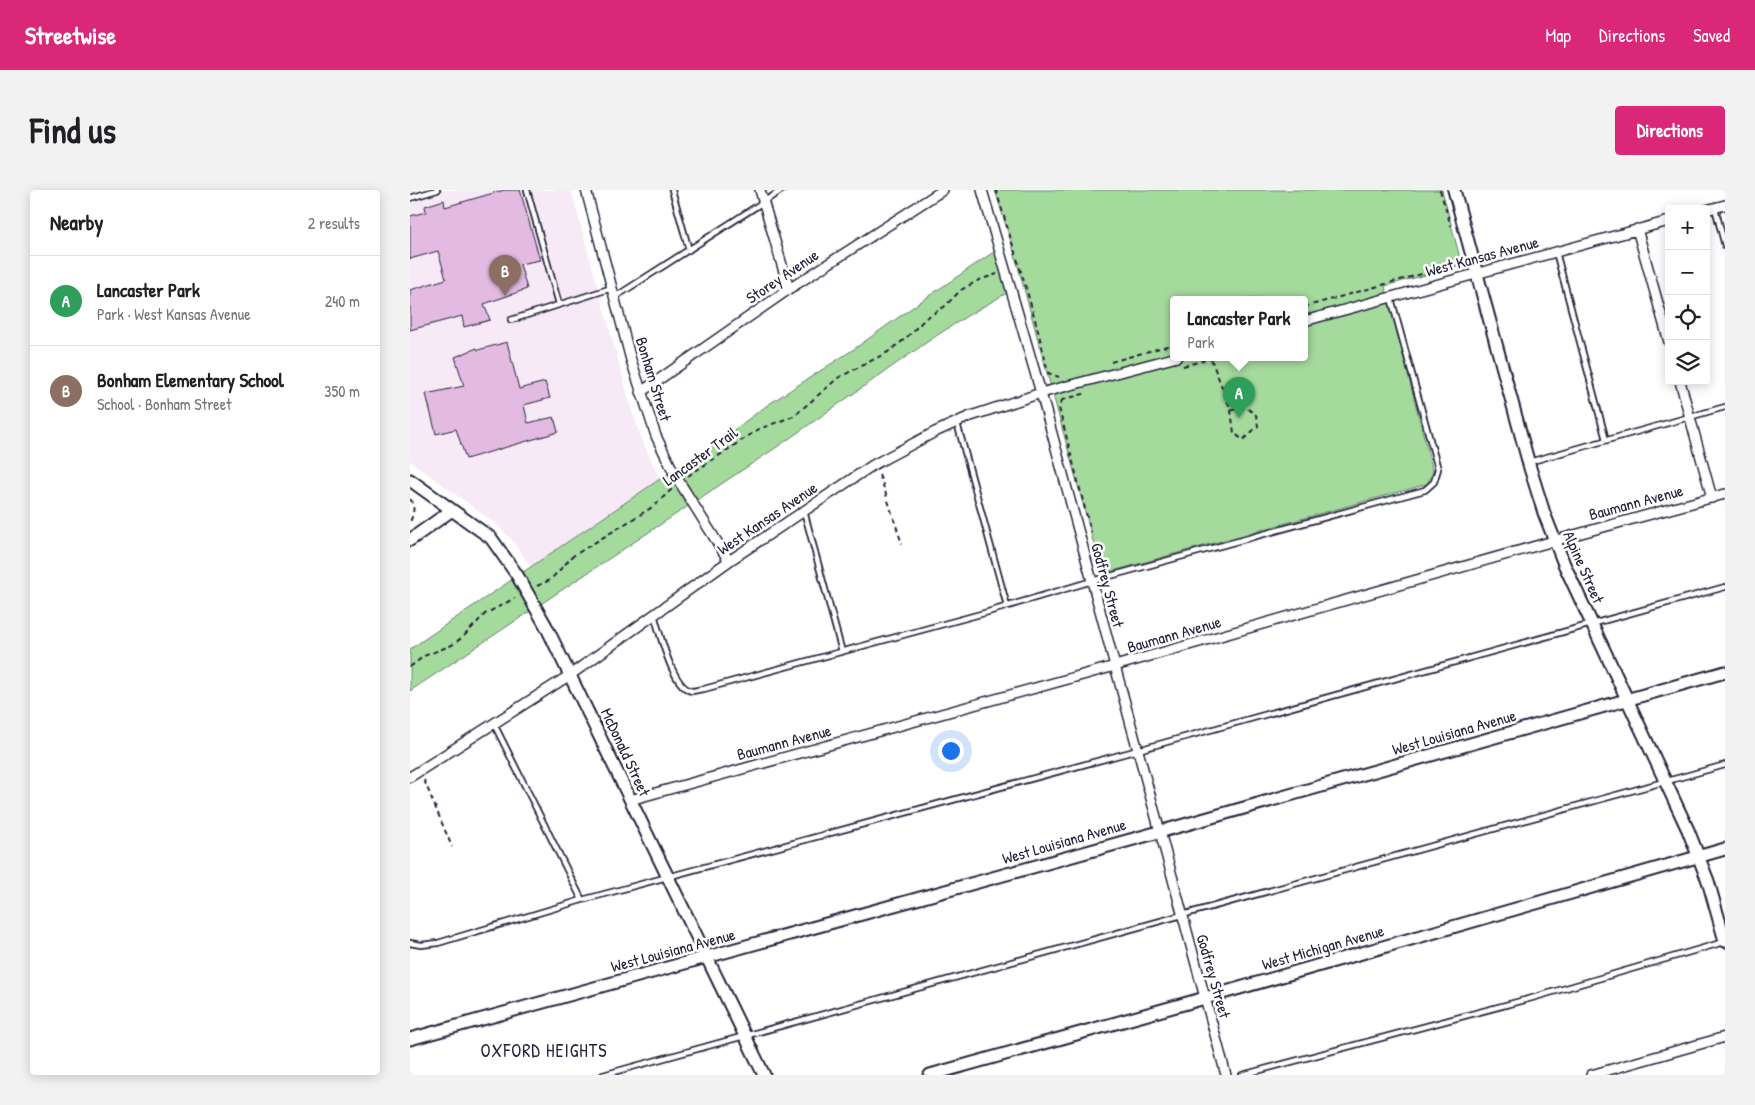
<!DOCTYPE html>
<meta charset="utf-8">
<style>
:root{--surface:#fff;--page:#f2f2f2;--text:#202124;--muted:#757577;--line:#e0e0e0;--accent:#db2777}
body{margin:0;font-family:"Patrick Hand",sans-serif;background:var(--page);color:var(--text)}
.controls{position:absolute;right:15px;top:15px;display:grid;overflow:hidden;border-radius:5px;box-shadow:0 2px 12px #0003}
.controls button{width:45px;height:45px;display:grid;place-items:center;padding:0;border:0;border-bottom:1px solid var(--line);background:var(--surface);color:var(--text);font:25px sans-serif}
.you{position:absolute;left:540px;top:560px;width:18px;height:18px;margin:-12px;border:4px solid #fff;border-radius:50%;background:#1a73e8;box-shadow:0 0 0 8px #1a73e833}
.badge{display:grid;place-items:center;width:32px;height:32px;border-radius:50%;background:var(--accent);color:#fff;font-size:16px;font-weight:700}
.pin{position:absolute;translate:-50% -41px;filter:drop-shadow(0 1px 2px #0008)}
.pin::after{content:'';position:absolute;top:26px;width:18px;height:15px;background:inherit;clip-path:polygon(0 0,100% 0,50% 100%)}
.popup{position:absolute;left:760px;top:106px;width:138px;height:65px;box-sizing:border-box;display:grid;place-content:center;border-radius:5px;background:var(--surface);filter:drop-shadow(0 1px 4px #0005);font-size:16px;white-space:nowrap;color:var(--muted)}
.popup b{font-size:19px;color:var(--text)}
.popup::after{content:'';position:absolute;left:50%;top:100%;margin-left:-10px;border:10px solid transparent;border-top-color:var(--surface)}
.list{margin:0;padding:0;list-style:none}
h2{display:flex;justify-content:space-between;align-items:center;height:65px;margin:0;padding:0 20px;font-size:21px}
h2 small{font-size:16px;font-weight:400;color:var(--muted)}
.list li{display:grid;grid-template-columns:32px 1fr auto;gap:15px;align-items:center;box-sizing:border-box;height:90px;padding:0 20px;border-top:1px solid var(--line)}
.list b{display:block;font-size:19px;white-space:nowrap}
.list p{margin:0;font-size:16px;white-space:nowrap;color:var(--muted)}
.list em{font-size:16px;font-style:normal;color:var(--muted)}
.icon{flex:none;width:28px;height:28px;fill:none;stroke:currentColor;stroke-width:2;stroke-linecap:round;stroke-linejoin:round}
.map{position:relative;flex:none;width:1315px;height:885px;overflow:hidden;border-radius:5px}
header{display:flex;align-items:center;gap:30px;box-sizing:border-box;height:70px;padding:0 25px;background:var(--accent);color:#fff}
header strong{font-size:24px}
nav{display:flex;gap:28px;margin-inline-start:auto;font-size:18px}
.intro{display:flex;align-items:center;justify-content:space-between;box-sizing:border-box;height:120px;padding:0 30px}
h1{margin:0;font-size:35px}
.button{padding:12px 22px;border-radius:5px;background:var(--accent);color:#fff;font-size:18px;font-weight:700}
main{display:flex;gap:30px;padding:0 30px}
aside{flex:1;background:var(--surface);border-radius:5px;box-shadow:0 2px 12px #0003}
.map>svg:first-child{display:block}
.built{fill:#f7eaf6}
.green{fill:#a5da9d;stroke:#647e6c;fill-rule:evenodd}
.building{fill:#e3bae1;stroke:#22223b}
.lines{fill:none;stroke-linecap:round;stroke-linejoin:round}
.service-casing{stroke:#22223b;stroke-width:8}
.minor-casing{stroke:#22223b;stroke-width:12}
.tertiary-casing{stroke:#22223b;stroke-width:15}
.path{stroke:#22223b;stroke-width:2;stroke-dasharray:5 4;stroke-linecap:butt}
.service{stroke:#fff;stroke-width:4.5}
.minor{stroke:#fff;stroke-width:9}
.tertiary{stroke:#fff;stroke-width:11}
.labels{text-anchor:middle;stroke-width:5;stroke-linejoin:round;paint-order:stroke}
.street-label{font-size:16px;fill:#22223b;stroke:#fff}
.neighbourhood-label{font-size:18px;letter-spacing:1px;fill:#22223b;stroke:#fff}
</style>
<header>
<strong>Streetwise</strong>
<nav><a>Map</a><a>Directions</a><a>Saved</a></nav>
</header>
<div class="intro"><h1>Find us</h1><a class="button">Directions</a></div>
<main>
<aside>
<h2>Nearby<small>2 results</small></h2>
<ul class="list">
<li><span class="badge" style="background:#2e9e5b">A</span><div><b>Lancaster Park</b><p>Park · West Kansas Avenue</p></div><em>240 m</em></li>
<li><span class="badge" style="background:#8d6e63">B</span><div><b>Bonham Elementary School</b><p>School · Bonham Street</p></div><em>350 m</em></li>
</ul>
</aside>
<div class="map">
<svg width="1315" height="885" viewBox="0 0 1315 885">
<rect width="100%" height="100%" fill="#fff"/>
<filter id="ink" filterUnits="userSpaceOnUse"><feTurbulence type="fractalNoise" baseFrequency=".02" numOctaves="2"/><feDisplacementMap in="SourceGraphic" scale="10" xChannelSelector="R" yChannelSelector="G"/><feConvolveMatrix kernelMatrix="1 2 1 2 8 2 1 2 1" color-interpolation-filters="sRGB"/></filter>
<g filter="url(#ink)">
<!-- built -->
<path class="built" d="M0,0H161L223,224L234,255L250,289L121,377L102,350L86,334L0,271Z"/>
<!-- green -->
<path class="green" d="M585,0H1032L1050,68L1049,74L1045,77L975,96L1023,282L1017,294L692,384L604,62ZM764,109H894V167H764Z
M588,59L602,100L557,126L523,148L370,255L0,501V459L250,289L302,256L359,214L444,159L510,112Z"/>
<!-- building -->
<path class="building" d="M94,0H110L130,70L110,74L117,99L74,114L80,130L54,137L52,126L0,140V100L36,89L28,61L0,69V26L16,22L15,16L34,10L35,17Z
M97,152L109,199L135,192L140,208L114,215L118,233L144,227L148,242L56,269L46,239L26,244L16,204L54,196L45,167L67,158L68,160Z"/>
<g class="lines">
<defs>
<path id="service" d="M117,0L149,114
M262,0L279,60
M0,8L27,0
M1305,18L1315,56
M1146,62L1196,250
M205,107L372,0
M101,130L202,98
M547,233L597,416
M1119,272L1315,217
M394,321L432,462
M244,425C250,442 262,498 282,501C285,501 290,499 294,499L578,422L682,391L1015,300L1024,292L1028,279L981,108
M84,534L172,710
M0,753L11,755L28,753L172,710L728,560L1315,397
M193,885L1315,575
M832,885L1122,808L1314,752"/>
<path id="minor" d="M176,0L221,170L246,246L265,285L319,371
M350,0L379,99
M572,0L631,203L816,885
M1296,20L1315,15
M1227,39L1259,152
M894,131L1259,31
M1270,191L1302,308
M231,202L379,99L533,0
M0,587L160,485L319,371L463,275L525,242L558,227L631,203L767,167
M220,610L705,476L1175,342L1315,304
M1181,885L1315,847"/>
<path id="tertiary" d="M1044,0L1120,278L1134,323L1154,374L1278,640L1298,691L1315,751
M0,290L81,348L107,385L136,436L354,885
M0,350L42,320
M0,849L749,642L1315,482
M520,885L795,808L1315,659"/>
</defs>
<!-- service casing -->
<use href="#service" class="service-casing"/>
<!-- minor casing -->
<use href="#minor" class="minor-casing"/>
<!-- tertiary casing -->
<use href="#tertiary" class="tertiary-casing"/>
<!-- path -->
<path class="path" d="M586,0C604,61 625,121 638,183L649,187
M1030,0L1041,36
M894,117L1047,74L1048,63
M801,169L821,220L837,218L846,225L848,236L833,250L824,243L821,220
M701,172L764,154
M773,176L807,167
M652,210L649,218L681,342
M652,210L677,203
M469,285L472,292L492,354
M278,286L349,239L384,226L428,188L478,162L495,149L516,128L534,117L551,100L569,90L587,84
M0,309C6,316 3,325 0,332
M127,396L140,390L163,366L244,316L262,299
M0,477L14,466L42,455L54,446L75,424L105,408
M14,590L42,657"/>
<!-- service -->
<use href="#service" class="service"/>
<!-- minor -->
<use href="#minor" class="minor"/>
<!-- tertiary -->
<use href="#tertiary" class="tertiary"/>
</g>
</g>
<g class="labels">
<!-- street labels -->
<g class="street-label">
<text transform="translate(1072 66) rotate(-15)" y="6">West Kansas Avenue</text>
<text transform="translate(372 86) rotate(-34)" y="6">Storey Avenue</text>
<text transform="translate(244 189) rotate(73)" y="6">Bonham Street</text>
<text transform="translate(290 266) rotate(-36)" y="6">Lancaster Trail</text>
<text transform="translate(1226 312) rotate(-15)" y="6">Baumann Avenue</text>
<text transform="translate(357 328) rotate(-34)" y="6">West Kansas Avenue</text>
<text transform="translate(1174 377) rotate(66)" y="6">Alpine Street</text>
<text transform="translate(698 395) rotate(75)" y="6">Godfrey Street</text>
<text transform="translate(764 444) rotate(-16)" y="6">Baumann Avenue</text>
<text transform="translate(1044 542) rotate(-16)" y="6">West Louisiana Avenue</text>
<text transform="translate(374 552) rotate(-15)" y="6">Baumann Avenue</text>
<text transform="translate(216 562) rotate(65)" y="6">McDonald Street</text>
<text transform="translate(654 651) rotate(-16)" y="6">West Louisiana Avenue</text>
<text transform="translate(913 757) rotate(-16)" y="6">West Michigan Avenue</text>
<text transform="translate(263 760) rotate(-15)" y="6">West Louisiana Avenue</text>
<text transform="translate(804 786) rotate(74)" y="6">Godfrey Street</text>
</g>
<!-- neighbourhood labels -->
<g class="neighbourhood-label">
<text x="134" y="867">OXFORD HEIGHTS</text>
</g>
</g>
</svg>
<div class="controls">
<button>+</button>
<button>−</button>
<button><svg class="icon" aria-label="locate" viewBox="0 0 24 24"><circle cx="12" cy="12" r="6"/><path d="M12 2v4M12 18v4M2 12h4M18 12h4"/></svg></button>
<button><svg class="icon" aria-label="layers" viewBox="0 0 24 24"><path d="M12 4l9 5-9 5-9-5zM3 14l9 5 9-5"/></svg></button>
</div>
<div class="you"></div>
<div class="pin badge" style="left:829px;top:228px;background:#2e9e5b">A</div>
<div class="popup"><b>Lancaster Park</b>Park</div>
<div class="pin badge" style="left:95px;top:106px;background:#8d6e63">B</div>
</div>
</main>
